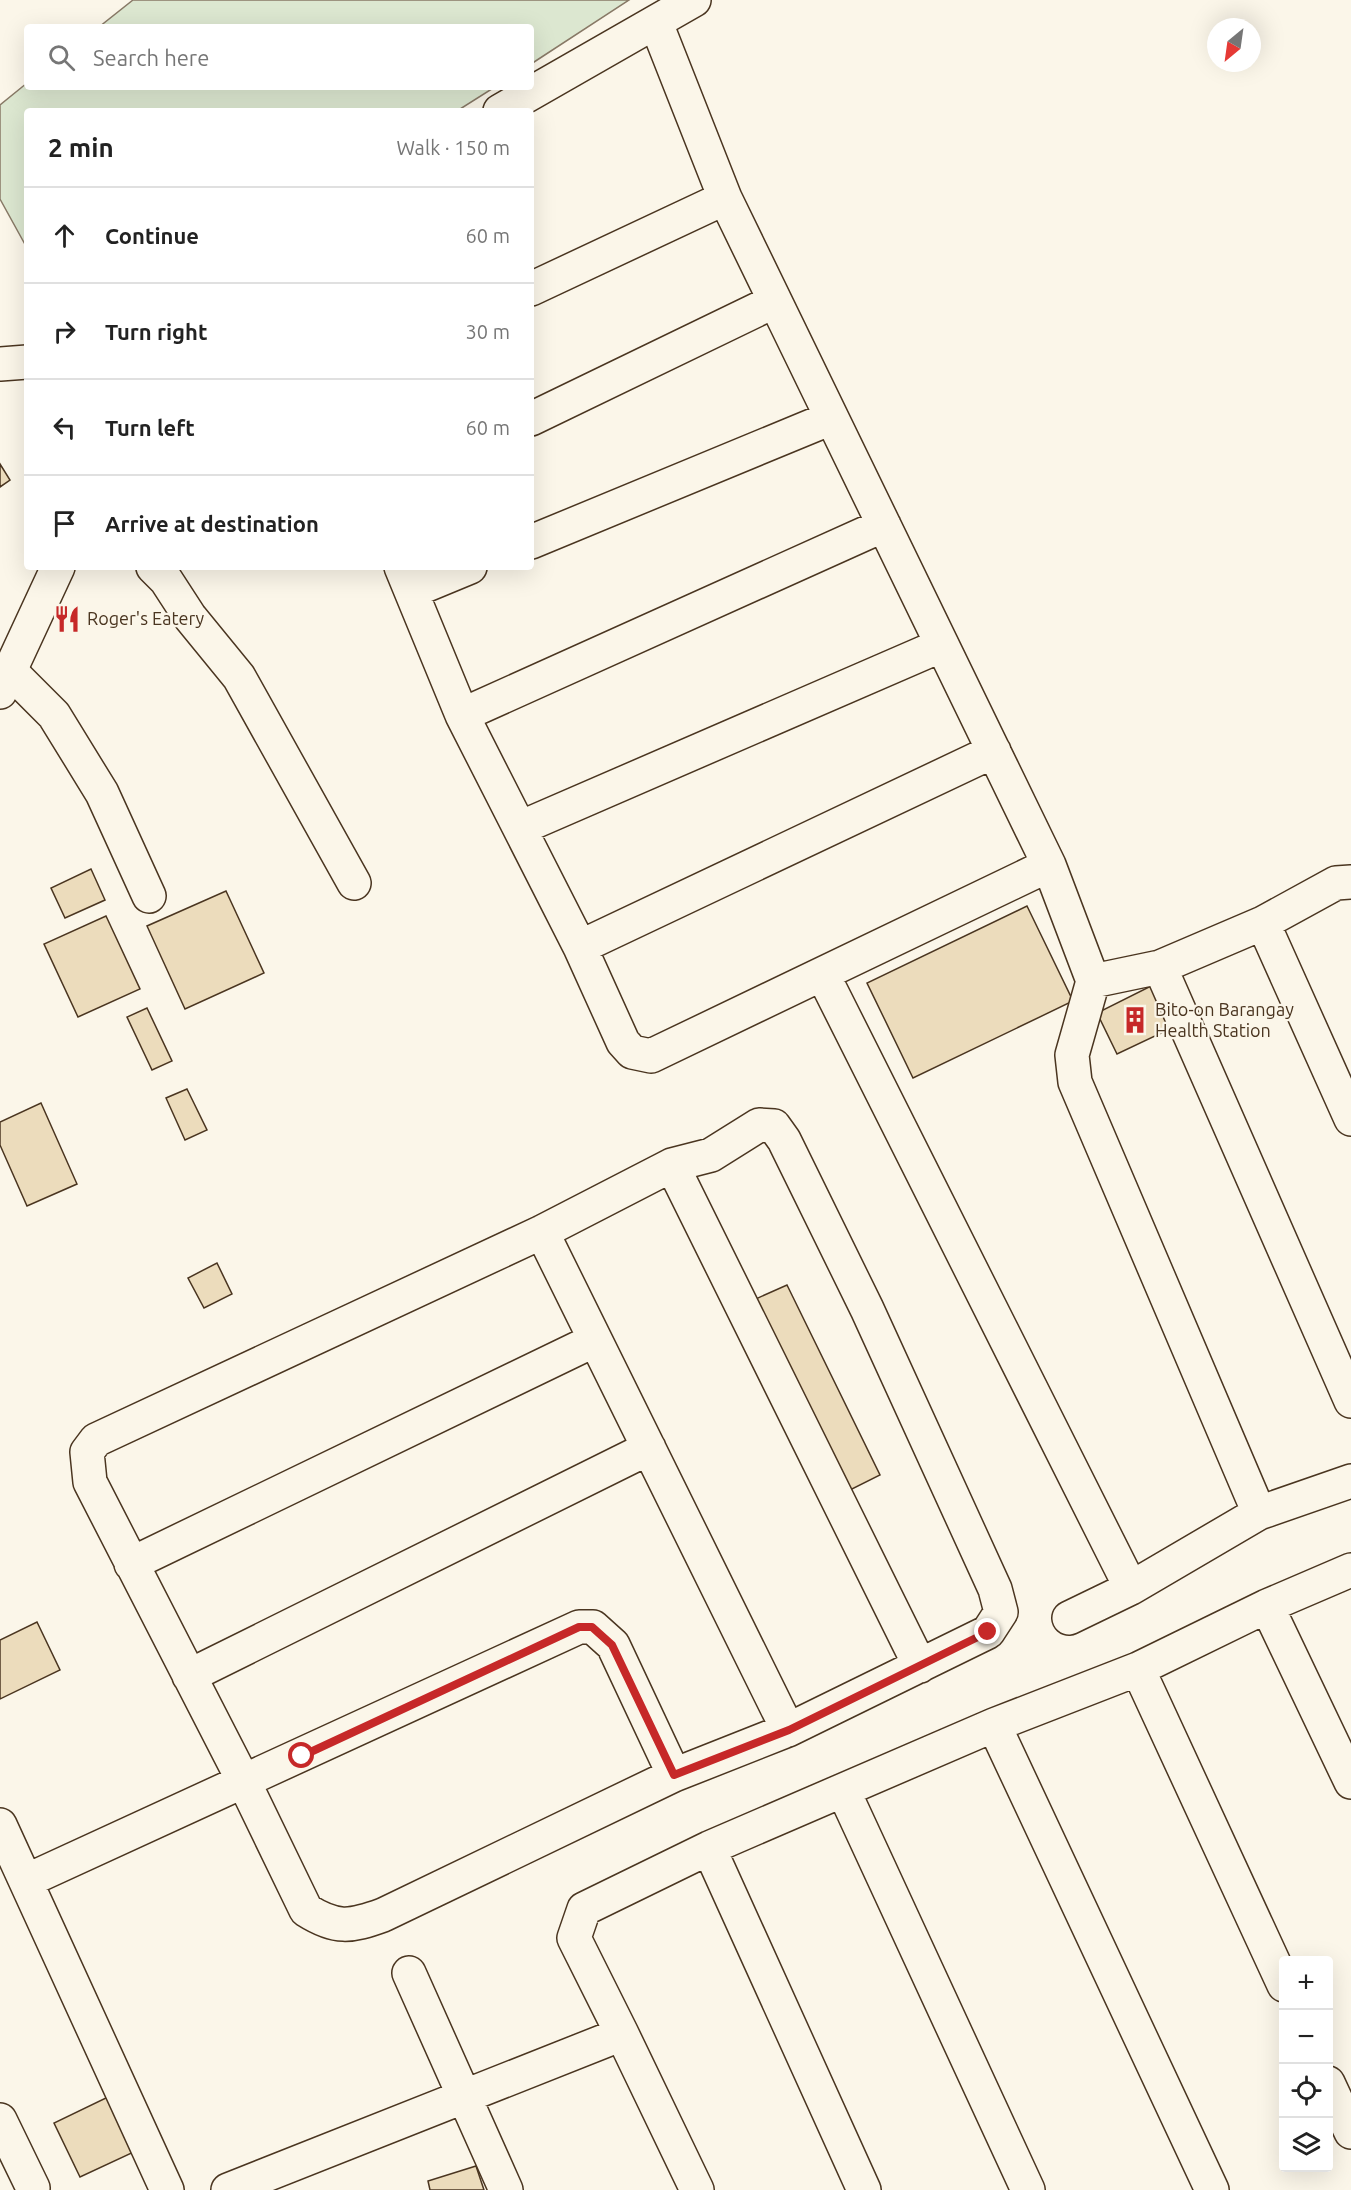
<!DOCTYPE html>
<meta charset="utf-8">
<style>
:root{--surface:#fff;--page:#f2f2f2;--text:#222;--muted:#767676;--line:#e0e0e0}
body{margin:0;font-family:Ubuntu,sans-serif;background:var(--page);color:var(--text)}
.controls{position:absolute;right:18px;bottom:18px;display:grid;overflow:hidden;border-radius:6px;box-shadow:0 6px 24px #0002}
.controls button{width:54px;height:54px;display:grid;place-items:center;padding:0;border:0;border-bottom:2px solid var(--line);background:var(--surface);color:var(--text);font:30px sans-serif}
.compass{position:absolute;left:1207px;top:18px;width:54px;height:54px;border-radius:50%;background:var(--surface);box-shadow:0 6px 24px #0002;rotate:209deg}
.stop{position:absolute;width:18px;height:18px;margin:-14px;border:4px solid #c62828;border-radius:50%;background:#fff}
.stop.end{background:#c62828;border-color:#fff;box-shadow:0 2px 6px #0008}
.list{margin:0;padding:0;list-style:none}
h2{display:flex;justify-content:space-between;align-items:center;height:78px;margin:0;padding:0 24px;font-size:26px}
h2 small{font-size:20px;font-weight:400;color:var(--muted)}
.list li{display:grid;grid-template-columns:39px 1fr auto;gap:18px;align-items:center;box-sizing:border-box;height:96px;padding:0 24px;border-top:2px solid var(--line)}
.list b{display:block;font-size:22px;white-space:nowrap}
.list em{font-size:20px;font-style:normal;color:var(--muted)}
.icon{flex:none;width:33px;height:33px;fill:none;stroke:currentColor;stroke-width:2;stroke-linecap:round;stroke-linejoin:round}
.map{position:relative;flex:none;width:1351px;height:2190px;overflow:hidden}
.search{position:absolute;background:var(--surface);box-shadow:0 6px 24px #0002;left:24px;top:24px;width:510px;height:66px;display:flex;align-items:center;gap:15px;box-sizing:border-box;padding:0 21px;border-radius:6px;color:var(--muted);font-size:22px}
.panel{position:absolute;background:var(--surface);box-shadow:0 6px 24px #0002;left:24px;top:108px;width:510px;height:462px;border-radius:6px}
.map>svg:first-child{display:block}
.green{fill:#dce7d0;stroke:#887966;stroke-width:1.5}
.building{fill:#ecdcbc;stroke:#4a3520;stroke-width:1.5}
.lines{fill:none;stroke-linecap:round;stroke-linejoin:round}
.minor-casing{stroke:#4a3520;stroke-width:36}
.major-casing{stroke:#4a3520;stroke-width:36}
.minor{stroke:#fbf6e9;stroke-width:33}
.major{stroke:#fbf6e9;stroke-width:33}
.route{stroke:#c62828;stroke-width:8}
.labels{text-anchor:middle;stroke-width:4.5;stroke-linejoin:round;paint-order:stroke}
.poi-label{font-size:18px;fill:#4a3520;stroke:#fbf6e9;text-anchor:start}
</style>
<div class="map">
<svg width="1351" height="2190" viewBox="0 0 1351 2190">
<rect width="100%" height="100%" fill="#fbf6e9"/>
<!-- green -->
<path class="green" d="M133,0H629L531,64V27H99Z
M27,83V87H495L457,111H27V248L0,199V105Z"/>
<!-- building -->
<path class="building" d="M0,464L10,480L0,487Z
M91,869L105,900L65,918L51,888Z
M226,891L264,973L185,1009L147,926Z
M1027,906L1073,1001L913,1078L867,983Z
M106,916L140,989L78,1017L44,944Z
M1151,986L1172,1028L1117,1054L1097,1013Z
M147,1008L172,1061L152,1070L127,1017Z
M187,1089L207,1130L185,1140L166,1098Z
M41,1103L77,1184L27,1206L0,1145V1122Z
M217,1263L232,1294L204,1308L188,1278Z
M787,1285L880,1475L842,1494L749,1302Z
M37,1622L60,1670L0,1699V1640Z
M110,2096L136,2151L80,2177L54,2123Z
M476,2166L484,2190H430L428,2181Z"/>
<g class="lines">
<defs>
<path id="minor" d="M656,23L725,198L1049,865L1093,981L1072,1055L1075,1082L1259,1513
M531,289L725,198
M0,364L27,362
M531,419L775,301
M531,542L831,418
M153,567L166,580L190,617L239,677L354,883
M401,567L462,715L580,947L623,1042L632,1052L651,1056L1049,865
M412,591L470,567
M10,671L54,715L102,793L149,896
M462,715L884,525
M520,828L942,645
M1263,923L1351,1119
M580,947L994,751
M1160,967L1351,1401
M823,975L1131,1588
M1093,981L1160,967L1263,923L1336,883L1351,882
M759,1125L774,1126L784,1140L867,1309L995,1589L1001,1612L988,1632L788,1730L674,1775L383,1915C350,1927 336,1929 306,1910L244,1782L90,1482L87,1452L96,1440L542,1232L672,1165L711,1155Z
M672,1165L920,1666
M542,1232L788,1730
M131,1564L595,1340
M1267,1606L1351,1782
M1069,1618L1131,1588L1259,1513L1351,1481
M1138,1669L1284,1985
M189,1676L649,1448
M994,1725L1212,2190
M844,1792L1028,2190
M0,1825L167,2190
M709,1848L864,2190
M26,1881L579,1627H593L613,1645L674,1775
M409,1973L506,2190
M622,2034L697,2190
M1328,2083L1351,2132
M0,2120L33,2188
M228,2190L622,2034L574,1938L584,1909L709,1848L994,1725L1138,1669L1267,1606L1351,1570"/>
<path id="major" d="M500,111L694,0
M0,692L58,567"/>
</defs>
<!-- minor casing -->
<use href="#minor" class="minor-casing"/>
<!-- major casing -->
<use href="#major" class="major-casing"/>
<!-- minor -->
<use href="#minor" class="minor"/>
<!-- major -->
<use href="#major" class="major"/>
</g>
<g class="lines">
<!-- route -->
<path class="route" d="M302,1756L579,1627H592L612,1645L674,1775L789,1730L988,1632"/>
</g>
<!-- icons -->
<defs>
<symbol id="restaurant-bare" viewBox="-9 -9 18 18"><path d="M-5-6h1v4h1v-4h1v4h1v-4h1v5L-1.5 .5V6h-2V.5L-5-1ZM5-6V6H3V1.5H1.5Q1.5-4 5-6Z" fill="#c62828" stroke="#fbf6e9" stroke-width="2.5" paint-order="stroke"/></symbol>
<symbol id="building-bare" viewBox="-9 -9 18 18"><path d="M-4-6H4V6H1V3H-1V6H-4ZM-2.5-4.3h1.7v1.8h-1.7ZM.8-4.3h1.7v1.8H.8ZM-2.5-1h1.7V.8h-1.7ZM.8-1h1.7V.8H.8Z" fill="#c62828" stroke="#fbf6e9" stroke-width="2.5" paint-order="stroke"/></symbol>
</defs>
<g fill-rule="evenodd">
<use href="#restaurant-bare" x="48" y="600" width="38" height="38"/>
<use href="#building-bare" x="1116" y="1001" width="38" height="38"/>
</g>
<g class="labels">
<!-- poi labels -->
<g class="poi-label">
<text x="87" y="625">Roger's Eatery</text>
<text x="1155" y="1016">Bito-on Barangay<tspan x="1155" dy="21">Health Station</tspan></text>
</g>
</g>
</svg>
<div class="controls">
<button>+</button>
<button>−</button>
<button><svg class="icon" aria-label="locate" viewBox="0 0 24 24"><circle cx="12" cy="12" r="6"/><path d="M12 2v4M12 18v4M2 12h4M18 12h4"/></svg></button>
<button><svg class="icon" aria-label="layers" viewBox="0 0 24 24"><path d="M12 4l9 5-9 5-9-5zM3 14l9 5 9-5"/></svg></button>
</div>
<svg class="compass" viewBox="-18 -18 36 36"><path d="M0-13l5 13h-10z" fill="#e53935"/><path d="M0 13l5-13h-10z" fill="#767676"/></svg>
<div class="stop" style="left:302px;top:1756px"></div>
<div class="stop end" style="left:988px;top:1632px"></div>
<div class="search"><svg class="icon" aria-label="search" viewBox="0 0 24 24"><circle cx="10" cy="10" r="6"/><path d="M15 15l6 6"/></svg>Search here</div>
<section class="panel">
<h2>2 min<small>Walk · 150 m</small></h2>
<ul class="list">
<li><svg class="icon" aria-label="ahead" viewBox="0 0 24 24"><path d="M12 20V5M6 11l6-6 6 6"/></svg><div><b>Continue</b></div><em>60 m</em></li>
<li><svg class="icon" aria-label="right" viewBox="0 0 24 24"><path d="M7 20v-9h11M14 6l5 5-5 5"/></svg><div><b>Turn right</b></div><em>30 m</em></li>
<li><svg class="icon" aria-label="left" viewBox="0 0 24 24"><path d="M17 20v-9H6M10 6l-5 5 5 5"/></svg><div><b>Turn left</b></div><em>60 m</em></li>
<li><svg class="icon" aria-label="arrive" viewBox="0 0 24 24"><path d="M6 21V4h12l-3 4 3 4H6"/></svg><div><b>Arrive at destination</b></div></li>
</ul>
</section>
</div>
